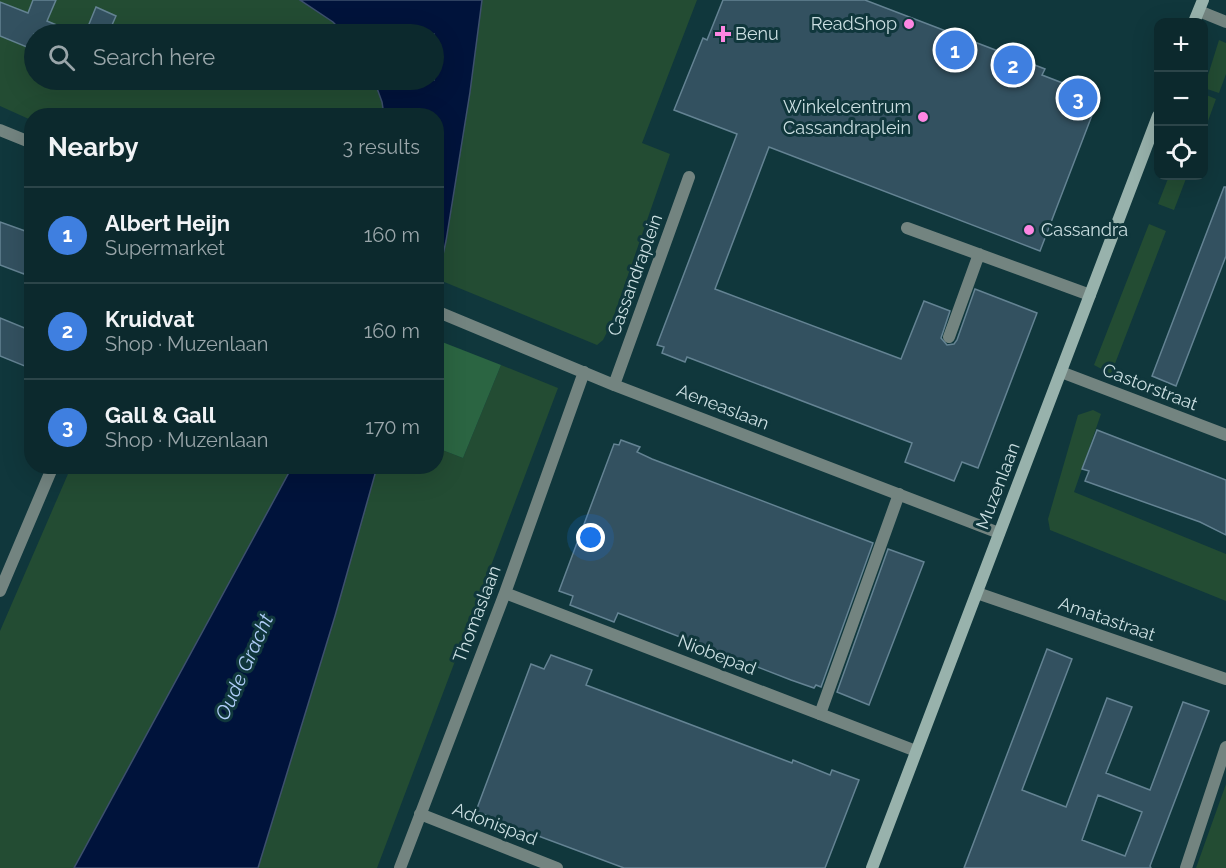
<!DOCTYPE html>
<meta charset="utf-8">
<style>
:root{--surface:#0c292d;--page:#153135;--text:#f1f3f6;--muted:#9aa6aa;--line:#2c4549;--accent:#0b8043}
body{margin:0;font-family:Raleway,sans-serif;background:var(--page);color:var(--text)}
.controls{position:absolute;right:18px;top:18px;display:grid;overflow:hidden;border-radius:12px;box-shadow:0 6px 24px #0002}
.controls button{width:54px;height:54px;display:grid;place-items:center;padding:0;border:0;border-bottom:2px solid var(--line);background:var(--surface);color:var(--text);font:30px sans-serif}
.you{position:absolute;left:591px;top:538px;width:21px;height:21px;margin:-15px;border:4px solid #fff;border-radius:50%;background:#1a73e8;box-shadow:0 0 0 9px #1a73e833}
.badge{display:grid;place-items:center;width:39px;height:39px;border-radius:50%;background:var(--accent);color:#fff;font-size:20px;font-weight:700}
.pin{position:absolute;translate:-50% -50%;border:3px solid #fff;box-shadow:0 2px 6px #0006}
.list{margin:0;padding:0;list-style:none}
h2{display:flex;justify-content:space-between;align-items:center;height:78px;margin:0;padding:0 24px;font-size:26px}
h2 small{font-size:20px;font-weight:400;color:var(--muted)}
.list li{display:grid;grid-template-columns:39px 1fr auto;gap:18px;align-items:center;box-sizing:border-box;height:96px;padding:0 24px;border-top:2px solid var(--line)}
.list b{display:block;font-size:22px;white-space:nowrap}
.list p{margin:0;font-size:20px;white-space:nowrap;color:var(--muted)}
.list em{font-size:20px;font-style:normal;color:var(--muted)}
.icon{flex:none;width:33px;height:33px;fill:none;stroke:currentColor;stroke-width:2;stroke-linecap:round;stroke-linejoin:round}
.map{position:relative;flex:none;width:1226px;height:868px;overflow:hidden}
.search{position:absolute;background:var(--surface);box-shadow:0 6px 24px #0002;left:24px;top:24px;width:420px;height:66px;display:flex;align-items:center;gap:15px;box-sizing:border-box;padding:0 21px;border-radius:33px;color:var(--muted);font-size:22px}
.panel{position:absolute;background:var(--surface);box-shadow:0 6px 24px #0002;left:24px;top:108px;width:420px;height:366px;border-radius:24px}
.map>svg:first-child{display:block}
.green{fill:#234c33}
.forest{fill:#2b6542}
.water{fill:#00133b;stroke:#3d506d;stroke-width:1.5}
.building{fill:#335160;stroke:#648393;stroke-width:1.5;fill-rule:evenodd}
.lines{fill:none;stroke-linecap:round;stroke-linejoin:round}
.lane{stroke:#738480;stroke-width:12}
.street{stroke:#738480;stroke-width:12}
.secondary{stroke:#98b2ac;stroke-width:12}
.poi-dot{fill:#fd86e2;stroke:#10373c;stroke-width:2}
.labels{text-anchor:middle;stroke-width:6;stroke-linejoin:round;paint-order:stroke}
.poi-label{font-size:18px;fill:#cbdfe2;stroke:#10373c;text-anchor:end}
.street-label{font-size:18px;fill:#cbdfe2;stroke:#10373c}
.water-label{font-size:20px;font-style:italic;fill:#b0cdf8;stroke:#10373c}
</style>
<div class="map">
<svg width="1226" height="868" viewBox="0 0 1226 868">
<rect width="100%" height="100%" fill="#10373c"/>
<!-- green -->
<path class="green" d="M0,0H300L333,22L345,34H34V80H374L382,102L384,115L32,116L31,120L0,106Z
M482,0H697L642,143L670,154L611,324L603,340L597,345L437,279L446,241L470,92Z
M1219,40L1226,43V74L1219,93L1204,88Z
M1204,94L1216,99L1204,132Z
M1169,176H1187L1174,210L1158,204Z
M1149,224L1166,231L1111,374L1094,365Z
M501,365L558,388L377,868H258L335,616L377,467L436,466L437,448L463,458Z
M1093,410L1101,414L1074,492L1226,554V601L1050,530L1048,519L1078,415Z
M71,467H292L74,868H0V631Z
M1226,784V868H1196Z"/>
<!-- forest -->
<path class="forest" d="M437,340L501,365L463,458L437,448Z"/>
<!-- water -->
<path class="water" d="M300,0H482L470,92L446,241L437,282L436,116L384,115L382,102L374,80H434V34H345L333,22Z
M292,467H377L335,616L258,868H74Z"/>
<!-- building -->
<path class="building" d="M33,0H56L47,21L78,34H34V50L0,36V2L28,13Z
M723,0H865L1045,69L1042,75L1099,97L1040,251L769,147L715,289L901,359L924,301L950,311L941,338L947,345L954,344L957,340L975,289L1037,313L978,468L962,462L954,481L905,462L912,443L687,357L685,362L662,353L664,347L657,345L737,134L674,110L703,38L707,40Z
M96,7L116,16L108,34H85Z
M1224,187H1226V256L1176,386L1152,376Z
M0,222L28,232L25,240L32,242V255L24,274L0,265Z
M0,318L32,331V369L0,356Z
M1097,430L1226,480V535L1200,522L1085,481L1089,471L1082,469Z
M621,440L640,447L637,452L652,459L873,543L821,687L816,685L814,688L791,680L618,613L614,622L570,605L573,596L559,591L614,444L619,445Z
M888,549L924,562L869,705L837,692Z
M1047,649L1072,659L1022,790L1066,807L1107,698L1132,707L1106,773L1150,790L1183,702L1209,711L1150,866L1151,868H964ZM1098,795L1142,812L1125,856L1082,840Z
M551,655L592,670L586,685L792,763L793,760L830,775L832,770L859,780L825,868H624L525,831L522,841L485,827L490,817L476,811L531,664L544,669Z"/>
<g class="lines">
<!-- lane -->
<path class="lane" d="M907,228L1090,295
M949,337L979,254
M820,714L899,494"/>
<!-- street -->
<path class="street" d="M1199,11L1226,22
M0,130L32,143
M436,311L614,385L999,533
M1061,372L1226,435
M614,385L689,177
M0,591L53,466
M505,593L916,751
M977,593L1226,679
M420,814L557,868
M400,868L505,593L584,372
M1186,868L1226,747"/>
<!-- secondary -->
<path class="secondary" d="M1194,22L1203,0
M872,868L1158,116"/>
</g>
<!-- markers -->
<g class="poi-dot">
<circle cx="909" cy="24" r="6"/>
<path d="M720 25h6v6h6v6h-6v6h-6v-6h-6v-6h6z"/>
<circle cx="923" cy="117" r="6"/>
<circle cx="1029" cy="230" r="6"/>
</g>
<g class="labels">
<!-- poi labels -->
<g class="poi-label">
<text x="897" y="30">ReadShop</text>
<text x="735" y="40" text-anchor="start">Benu</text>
<text x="911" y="113">Winkelcentrum<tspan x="911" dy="21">Cassandraplein</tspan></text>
<text x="1041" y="236" text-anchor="start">Cassandra</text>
</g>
<!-- street labels -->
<g class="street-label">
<text transform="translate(635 275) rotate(-70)" y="6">Cassandraplein</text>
<text transform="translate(1150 387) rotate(21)" y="6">Castorstraat</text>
<text transform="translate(723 407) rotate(21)" y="6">Aeneaslaan</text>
<text transform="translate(998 486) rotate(-69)" y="6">Muzenlaan</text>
<text transform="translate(477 614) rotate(-69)" y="6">Thomaslaan</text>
<text transform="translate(1107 619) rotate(19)" y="6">Amatastraat</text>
<text transform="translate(717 655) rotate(21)" y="6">Niobepad</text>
<text transform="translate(495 824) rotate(21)" y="6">Adonispad</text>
</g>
<!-- water labels -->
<g class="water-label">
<text transform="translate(244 667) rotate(-66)" y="7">Oude Gracht</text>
</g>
</g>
</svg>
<div class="controls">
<button>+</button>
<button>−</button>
<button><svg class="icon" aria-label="locate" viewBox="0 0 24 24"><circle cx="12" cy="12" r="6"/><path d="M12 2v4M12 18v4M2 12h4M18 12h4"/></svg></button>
</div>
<div class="you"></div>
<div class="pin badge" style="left:955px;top:50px;background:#3f7fe0">1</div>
<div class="pin badge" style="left:1013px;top:65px;background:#3f7fe0">2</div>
<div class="pin badge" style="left:1078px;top:98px;background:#3f7fe0">3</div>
<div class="search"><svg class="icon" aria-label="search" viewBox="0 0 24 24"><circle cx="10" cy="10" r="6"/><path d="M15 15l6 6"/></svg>Search here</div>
<section class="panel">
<h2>Nearby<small>3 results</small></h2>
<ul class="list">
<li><span class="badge" style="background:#3f7fe0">1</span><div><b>Albert Heijn</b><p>Supermarket</p></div><em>160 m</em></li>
<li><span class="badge" style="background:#3f7fe0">2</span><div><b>Kruidvat</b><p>Shop · Muzenlaan</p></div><em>160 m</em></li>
<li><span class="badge" style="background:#3f7fe0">3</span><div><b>Gall &amp; Gall</b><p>Shop · Muzenlaan</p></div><em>170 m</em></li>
</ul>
</section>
</div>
